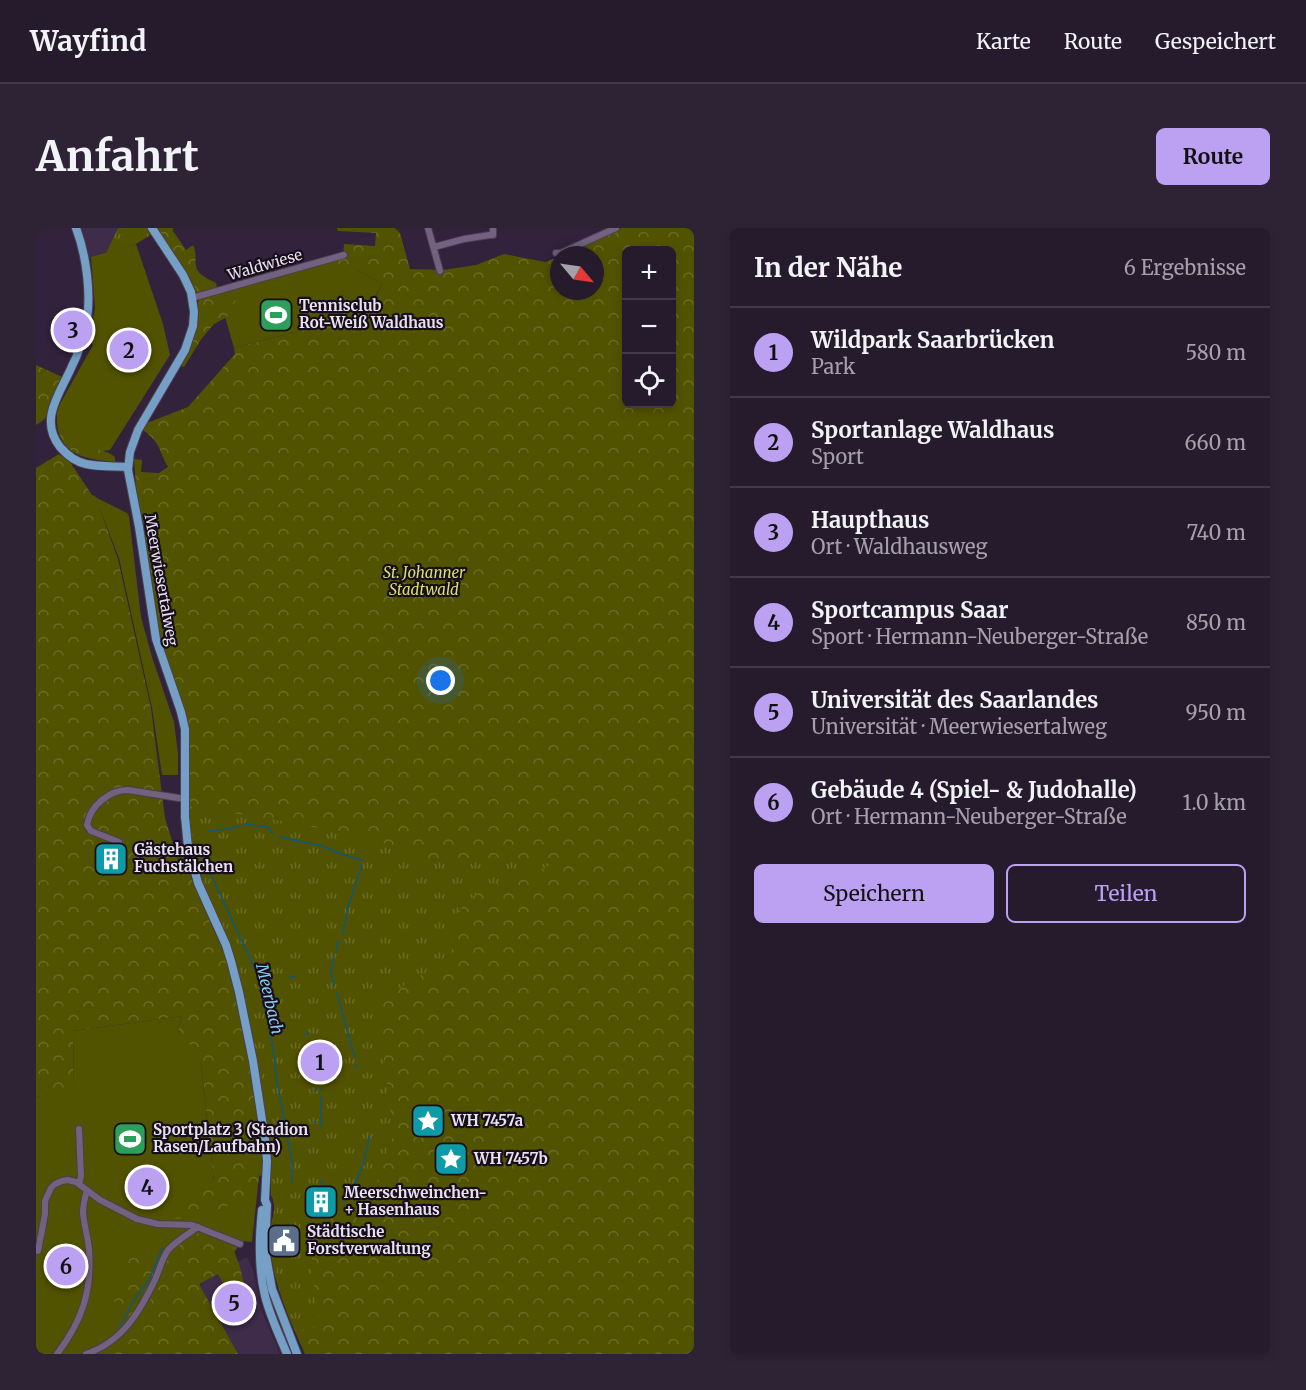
<!DOCTYPE html>
<html lang="de">
<meta charset="utf-8">
<style>
:root{--surface:#261a2d;--page:#2e2335;--text:#f1f3f6;--muted:#a4a1aa;--line:#423849;--accent:#bca0f2}
body{margin:0;font-family:Merriweather,serif;background:var(--page);color:var(--text)}
.controls{position:absolute;right:18px;top:18px;display:grid;overflow:hidden;border-radius:9px;box-shadow:0 3px 9px #0003}
.controls button{width:54px;height:54px;display:grid;place-items:center;padding:0;border:0;border-bottom:2px solid var(--line);background:var(--surface);color:var(--text);font:30px sans-serif}
.compass{position:absolute;left:514px;top:18px;width:54px;height:54px;border-radius:50%;background:var(--surface);box-shadow:0 3px 9px #0003;rotate:119deg}
.you{position:absolute;left:405px;top:453px;width:21px;height:21px;margin:-15px;border:4px solid #fff;border-radius:50%;background:#1a73e8;box-shadow:0 0 0 9px #1a73e833}
.badge{display:grid;place-items:center;width:39px;height:39px;border-radius:50%;background:var(--accent);color:#111;font-size:20px;font-weight:700}
.pin{position:absolute;translate:-50% -50%;border:3px solid #fff;box-shadow:0 2px 6px #0006}
.list{margin:0;padding:0;list-style:none}
h2{display:flex;justify-content:space-between;align-items:center;height:78px;margin:0;padding:0 24px;font-size:26px}
h2 small{font-size:20px;font-weight:400;color:var(--muted)}
.list li{display:grid;grid-template-columns:39px 1fr auto;gap:18px;align-items:center;box-sizing:border-box;height:90px;padding:0 24px;border-top:2px solid var(--line)}
.list b{display:block;font-size:22px;white-space:nowrap}
.list p{margin:0;font-size:20px;white-space:nowrap;color:var(--muted)}
.list em{font-size:20px;font-style:normal;color:var(--muted)}
.actions{display:flex;gap:12px;padding:18px 24px}
.actions a{flex:1;padding:14px 0;border:2px solid var(--accent);border-radius:9px;text-align:center;font-size:21px;color:var(--accent)}
.actions .main{background:var(--accent);color:#111}
.icon{flex:none;width:33px;height:33px;fill:none;stroke:currentColor;stroke-width:2;stroke-linecap:round;stroke-linejoin:round}
.map{position:relative;flex:none;width:658px;height:1126px;overflow:hidden;border-radius:9px}
header{display:flex;align-items:center;gap:36px;box-sizing:border-box;height:84px;padding:0 30px;background:var(--surface);border-bottom:2px solid var(--line)}
header strong{font-size:28px}
nav{display:flex;gap:33px;margin-inline-start:auto;font-size:21px}
.intro{display:flex;align-items:center;justify-content:space-between;box-sizing:border-box;height:144px;padding:0 36px}
h1{margin:0;font-size:42px}
.button{padding:15px 27px;border-radius:9px;background:var(--accent);color:#111;font-size:21px;font-weight:700}
main{display:flex;gap:36px;padding:0 36px}
aside{flex:1;background:var(--surface);border-radius:9px;box-shadow:0 3px 9px #0003}
.map>svg:first-child{display:block}
.built{fill:#3e2c4a}
.green{fill:#525300}
.forest{fill:url(#forest-crowns);fill-rule:evenodd}
.park{fill:url(#park-tufts)}
.lines{fill:none;stroke-linecap:round;stroke-linejoin:round}
.stream{stroke:#0f577c;stroke-width:1.5}
.minor-casing{stroke:#4b3e53;stroke-width:8}
.major-casing{stroke:#4b3e53;stroke-width:10}
.minor{stroke:#73627f;stroke-width:6}
.major{stroke:#759fc5;stroke-width:8}
.labels{text-anchor:middle;stroke-width:4.5;stroke-linejoin:round;paint-order:stroke}
.street-label{font-size:15px;fill:#e9e0f0;stroke:#160f1b}
.poi-label{font-size:15px;font-weight:bold;fill:#e9e0f0;stroke:#160f1b;text-anchor:start}
.park-label{font-size:15px;font-style:italic;fill:#dcdf69;stroke:#160f1b}
.water-label{font-size:16px;font-style:italic;fill:#8dcaf3;stroke:#160f1b}
</style>
<header>
<strong>Wayfind</strong>
<nav><a>Karte</a><a>Route</a><a>Gespeichert</a></nav>
</header>
<div class="intro"><h1>Anfahrt</h1><a class="button">Route</a></div>
<main>
<div class="map">
<svg width="658" height="1126" viewBox="0 0 658 1126">
<defs>
<pattern id="forest-crowns" width="20" height="18" patternUnits="userSpaceOnUse" patternTransform="scale(1.5)"><rect width="20" height="18" fill="#525300"/><path d="M2 6a3 3 0 1 1 6 0M12 15a3 3 0 1 1 6 0" fill="none" stroke="#6b6b26"/></pattern>
<pattern id="park-tufts" width="24" height="20" patternUnits="userSpaceOnUse" patternTransform="scale(1.5)"><rect width="24" height="20" fill="#525300"/><path d="M3 7l-1-3M5 7V3M7 7l1-3M15 17l-1-3M17 17v-4M19 17l1-3" fill="none" stroke="#6b6b26"/></pattern>
</defs>
<rect width="100%" height="100%" fill="#32223c"/>
<!-- built -->
<path class="built" d="M44,0H82L70,25L53,30Z
M211,1029L217,1042L225,1081L244,1126H200L161,1055Z"/>
<!-- green -->
<path class="green" d="M100,16L127,96L134,127L74,222L54,225L38,217L21,196V184L24,176L57,117L53,112L59,80L55,29Z
M286,36L319,41L346,56L335,76L305,67L285,97L198,120L182,64Z
M59,269L91,285L93,288L105,389L116,429L138,494L142,526V547H126L116,480L83,330Z
M146,788L142,803L159,821L165,836L178,954L223,948L216,1014L206,1013L186,1042L161,1056L200,1126H0V869L38,863L37,803Z"/>
<!-- forest -->
<path class="forest" d="M120,0H137V3L150,22L157,17C162,27 157,36 162,43C165,48 174,52 180,55L182,64L200,59L202,68L191,89L178,96L166,110L148,139L145,138L152,123L159,106L161,88V76L167,64L161,65L157,61L150,46Z
M301,0H359L364,5L374,41L407,42L440,37L468,26L509,34L523,29V63H559V27H527L586,0H658V1126H269C255,1094 239,1061 235,1026C234,1019 232,1009 234,1002C236,991 242,978 235,967L256,930L154,599L153,500L123,410L108,317L109,298L105,289L100,258L98,231L106,232L105,244L123,245L132,239C122,222 126,216 107,202L111,195L152,179L199,126L198,120L285,97L305,67L336,76L346,56L319,41L309,48L286,36L307,30L308,16L339,18L340,5L302,3ZM590,22H636V176H590Z
M0,137L26,149L9,191L0,197Z
M21,196C30,206 38,215 52,220C63,223 69,221 79,229V234C52,231 25,229 21,196Z
M23,226L34,234L56,267L59,268L82,331L115,480L129,590L136,613L144,614L146,618L156,652L192,734L203,779L213,828L227,920V947L223,948L222,956L201,973L171,989L135,991L155,960L160,957L178,954L165,836L158,821L142,803L146,788L37,803L38,864L0,869V240Z
M163,1005L198,1018V1023L204,1039L215,1086L207,1091L182,1046L163,1056L202,1126H66C86,1111 100,1096 113,1074C130,1045 126,1021 163,1005Z
M128,1023L107,1070L94,1089L89,1080L76,1072L84,1059L93,1031L110,1024Z"/>
<!-- park -->
<path class="park" d="M82,0H113L116,6L100,16L70,25Z
M153,578L258,595L309,606L326,612L343,614L360,619L389,633L428,634L472,631L516,636C486,652 445,653 423,683C417,689 417,701 417,709C416,717 415,725 417,732L389,745L341,773L357,908L327,994L304,982L300,989L297,988L290,997L286,1010L276,1029V1043L284,1099L259,1103C247,1072 236,1046 234,1013C233,998 243,980 235,967V932L217,815L198,732L164,654L154,611Z"/>
<g class="lines">
<!-- stream -->
<path class="stream" d="M209,596L232,599L237,606
M173,603L190,601L204,598
M244,609L286,618L305,626L326,632
M161,617L221,745L236,813L241,854L256,933V954
M307,706L312,679L326,637
M300,724L302,714L304,713
M254,749H255
M256,749L259,748
M298,758L295,743L298,729
M301,765L317,824
M269,806L273,805
M318,825L319,829
M320,836L321,840
M285,862V861
M278,863L281,862
M285,868V899
M278,894H281
M284,952L292,963L297,968
M307,974C323,950 330,937 333,908
M84,1098L96,1075L113,1052L126,1020"/>
<defs>
<path id="minor" d="M392,0L404,43
M398,19L428,11L454,7H457V0
M520,25H525L580,0
M156,70L308,27
M83,614L55,603L51,597C54,578 73,562 92,562L149,571
M43,901L45,948L43,956
M2,1023L9,986V973L15,960L19,956L26,953L32,952L40,954L64,972L101,991L122,996L156,997L204,1016
M21,1126C46,1093 56,1064 53,1022C52,1009 48,997 47,985C47,977 49,969 51,962
M50,1126C86,1114 103,1085 119,1052C123,1043 126,1031 132,1022C140,1013 152,1006 162,999"/>
<path id="major" d="M40,0C50,26 56,68 50,95C47,110 43,125 36,138C25,164 2,191 24,219C31,227 40,234 50,236C63,239 78,238 92,239
M116,0L147,47L155,64L158,84L157,98L149,122L102,202L94,224L92,242L103,299L120,411L145,484L149,501V589L152,619L162,655L190,717L195,733L203,764L217,833L229,911L231,933L229,972L231,977L229,1022L236,1061L261,1126
M226,982C223,1010 222,1040 229,1068C234,1088 243,1107 251,1126"/>
</defs>
<!-- minor casing -->
<use href="#minor" class="minor-casing"/>
<!-- major casing -->
<use href="#major" class="major-casing"/>
<!-- minor -->
<use href="#minor" class="minor"/>
<!-- major -->
<use href="#major" class="major"/>
</g>
<!-- icons -->
<defs>
<symbol id="stadium-square" viewBox="-11 -11 22 22"><rect x="-9" y="-9" width="18" height="18" rx="4" fill="#2e9e5b" stroke="#160f1b"/><path d="M0-5a6.5 5 0 1 0 0 10a6.5 5 0 1 0 0-10ZM-3.5-1.8h7v3.6h-7Z" fill="#fff"/></symbol>
<symbol id="building-square" viewBox="-11 -11 22 22"><rect x="-9" y="-9" width="18" height="18" rx="4" fill="#0f9aa8" stroke="#160f1b"/><path d="M-4-6H4V6H1V3H-1V6H-4ZM-2.5-4.3h1.7v1.8h-1.7ZM.8-4.3h1.7v1.8H.8ZM-2.5-1h1.7V.8h-1.7ZM.8-1h1.7V.8H.8Z" fill="#fff"/></symbol>
<symbol id="sight-square" viewBox="-11 -11 22 22"><rect x="-9" y="-9" width="18" height="18" rx="4" fill="#0f9aa8" stroke="#160f1b"/><path d="M0-6L1.8-2.2L6-1.7L2.9 1.2L3.7 5.4L0 3.3L-3.7 5.4L-2.9 1.2L-6-1.7L-1.8-2.2Z" fill="#fff"/></symbol>
<symbol id="civic-square" viewBox="-11 -11 22 22"><rect x="-9" y="-9" width="18" height="18" rx="4" fill="#5c6f8a" stroke="#160f1b"/><path d="M-.6-6.5H3V-4.5H.6V-3L4-1V1h2V6H-6V1h2V-1L-.6-3ZM-1.2 2.5V6h2.4V2.5Z" fill="#fff"/></symbol>
</defs>
<g fill-rule="evenodd">
<use href="#stadium-square" x="221" y="68" width="38" height="38"/>
<use href="#building-square" x="56" y="612" width="38" height="38"/>
<use href="#sight-square" x="373" y="874" width="38" height="38"/>
<use href="#stadium-square" x="75" y="892" width="38" height="38"/>
<use href="#sight-square" x="396" y="912" width="38" height="38"/>
<use href="#building-square" x="266" y="955" width="38" height="38"/>
<use href="#civic-square" x="229" y="994" width="38" height="38"/>
</g>
<g class="labels">
<!-- street labels -->
<g class="street-label">
<text transform="translate(229 37) rotate(-16)" y="5">Waldwiese</text>
<text transform="translate(125 352) rotate(80)" y="5">Meerwiesertalweg</text>
</g>
<!-- poi labels -->
<g class="poi-label">
<text x="263" y="83">Tennisclub<tspan x="263" dy="17">Rot-Weiß Waldhaus</tspan></text>
<text x="98" y="627">Gästehaus<tspan x="98" dy="17">Fuchstälchen</tspan></text>
<text x="415" y="898">WH 7457a</text>
<text x="117" y="907">Sportplatz 3 (Stadion<tspan x="117" dy="17">Rasen/Laufbahn)</tspan></text>
<text x="438" y="936">WH 7457b</text>
<text x="308" y="970">Meerschweinchen-<tspan x="308" dy="17">+ Hasenhaus</tspan></text>
<text x="271" y="1009">Städtische<tspan x="271" dy="17">Forstverwaltung</tspan></text>
</g>
<!-- park labels -->
<g class="park-label">
<text x="388" y="350">St. Johanner<tspan x="388" dy="17">Stadtwald</tspan></text>
</g>
<!-- water labels -->
<g class="water-label">
<text transform="translate(234 771) rotate(77)" y="6">Meerbach</text>
</g>
</g>
</svg>
<div class="controls">
<button>+</button>
<button>−</button>
<button><svg class="icon" aria-label="locate" viewBox="0 0 24 24"><circle cx="12" cy="12" r="6"/><path d="M12 2v4M12 18v4M2 12h4M18 12h4"/></svg></button>
</div>
<svg class="compass" viewBox="-18 -18 36 36"><path d="M0-13l5 13h-10z" fill="#e53935"/><path d="M0 13l5-13h-10z" fill="#a4a1aa"/></svg>
<div class="you"></div>
<div class="pin badge" style="left:284px;top:834px">1</div>
<div class="pin badge" style="left:93px;top:122px">2</div>
<div class="pin badge" style="left:37px;top:102px">3</div>
<div class="pin badge" style="left:111px;top:959px">4</div>
<div class="pin badge" style="left:198px;top:1075px">5</div>
<div class="pin badge" style="left:30px;top:1038px">6</div>
</div>
<aside>
<h2>In der Nähe<small>6 Ergebnisse</small></h2>
<ul class="list">
<li><span class="badge">1</span><div><b>Wildpark Saarbrücken</b><p>Park</p></div><em>580 m</em></li>
<li><span class="badge">2</span><div><b>Sportanlage Waldhaus</b><p>Sport</p></div><em>660 m</em></li>
<li><span class="badge">3</span><div><b>Haupthaus</b><p>Ort · Waldhausweg</p></div><em>740 m</em></li>
<li><span class="badge">4</span><div><b>Sportcampus Saar</b><p>Sport · Hermann-Neuberger-Straße</p></div><em>850 m</em></li>
<li><span class="badge">5</span><div><b>Universität des Saarlandes</b><p>Universität · Meerwiesertalweg</p></div><em>950 m</em></li>
<li><span class="badge">6</span><div><b>Gebäude 4 (Spiel- &amp; Judohalle)</b><p>Ort · Hermann-Neuberger-Straße</p></div><em>1.0 km</em></li>
</ul>
<div class="actions"><a class="main">Speichern</a><a>Teilen</a></div>
</aside>
</main>
